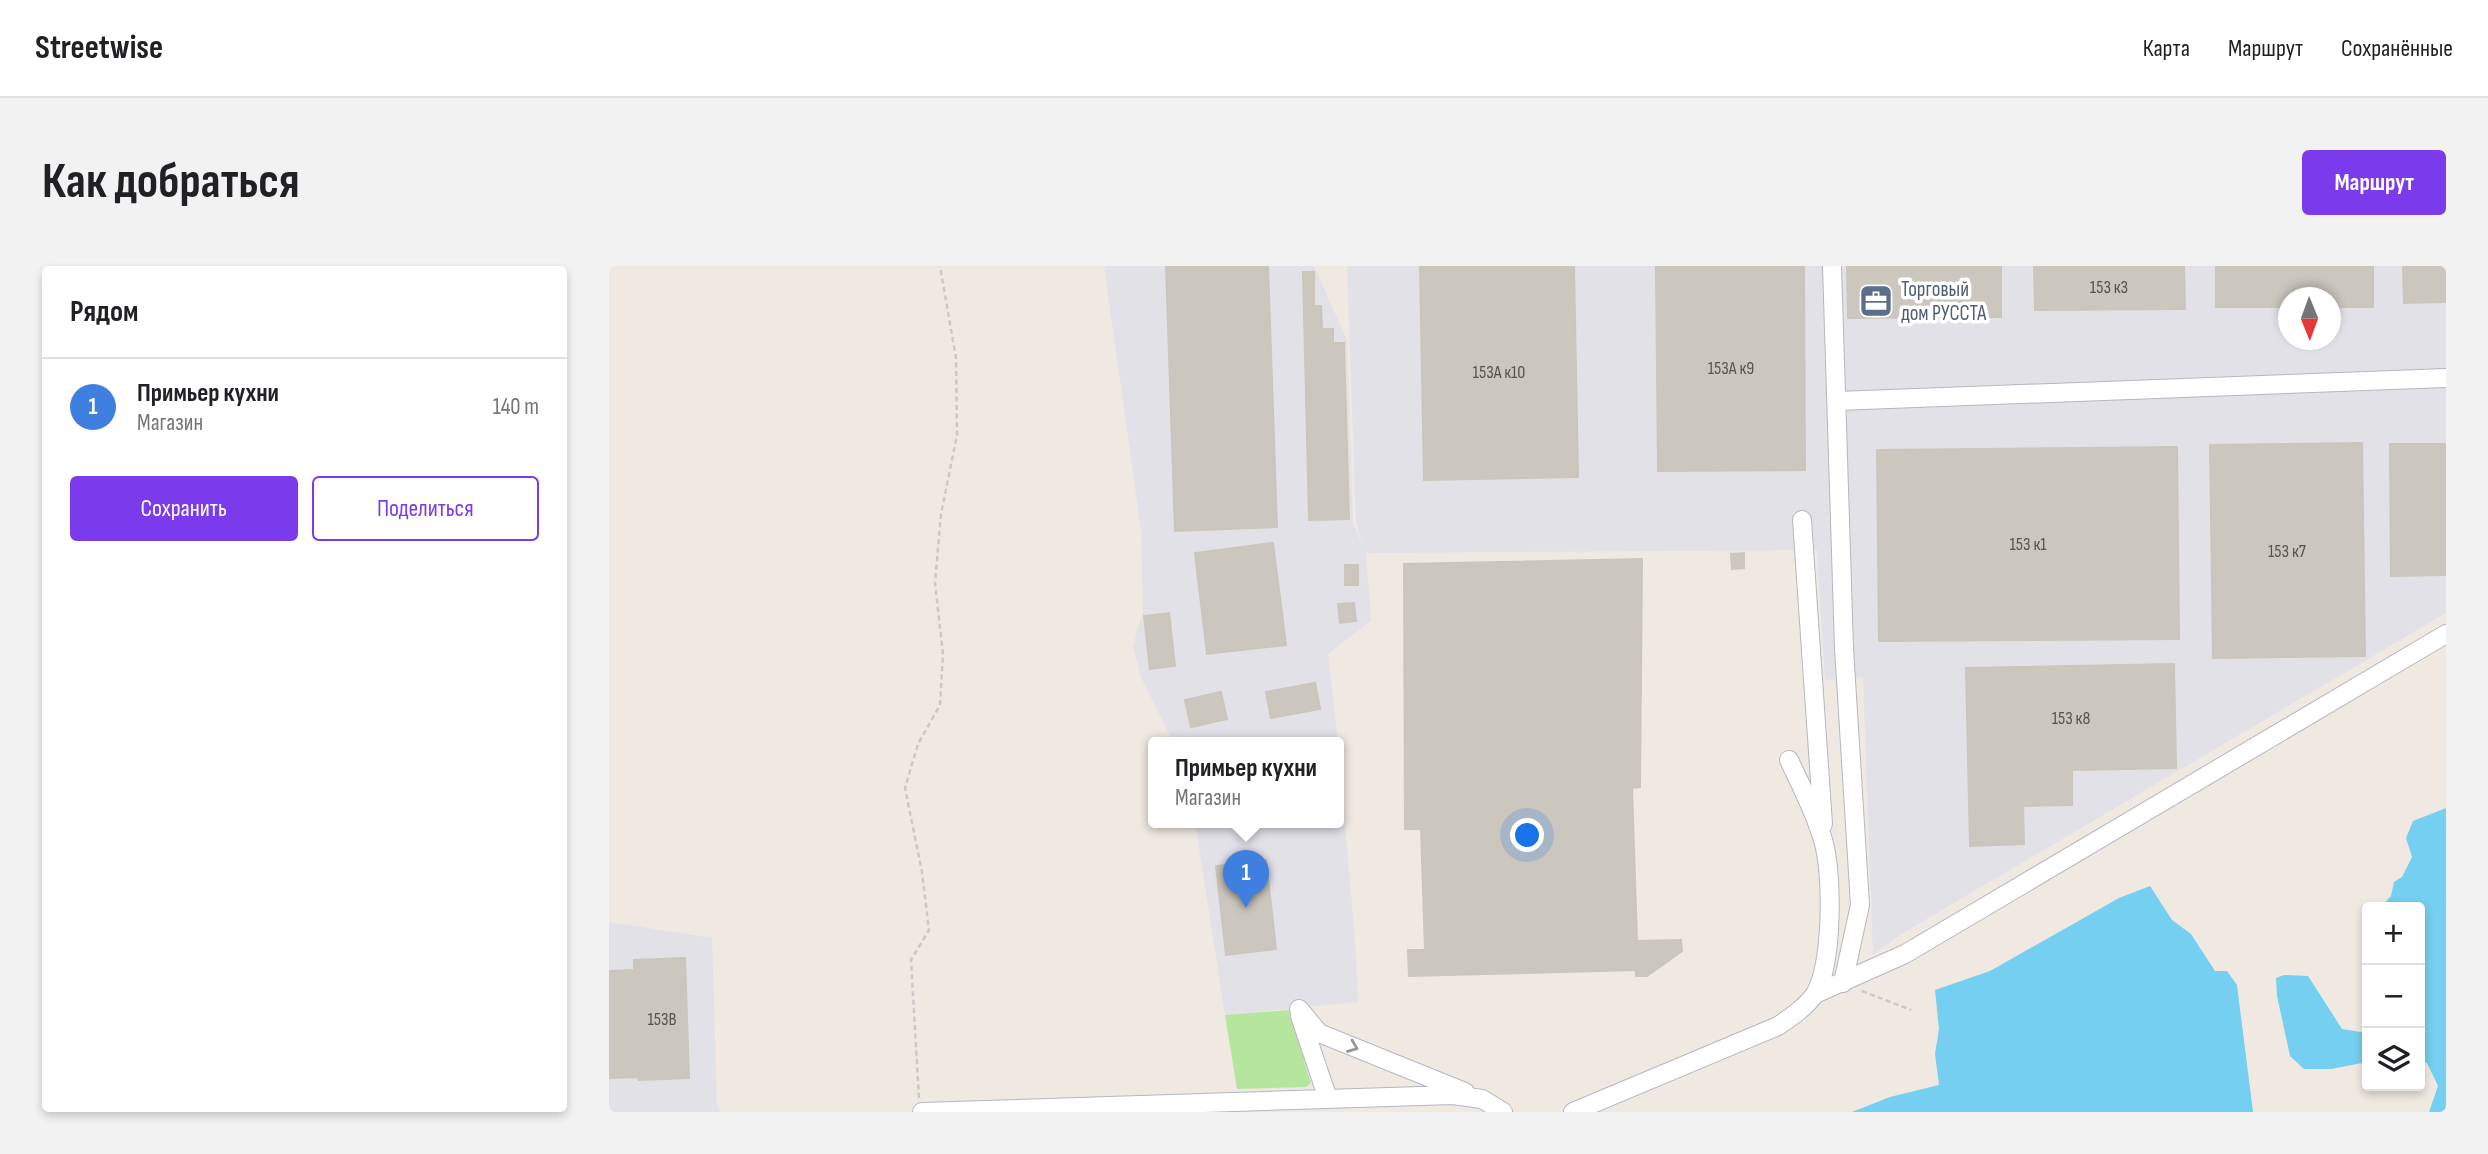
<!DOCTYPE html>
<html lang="ru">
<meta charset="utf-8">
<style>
:root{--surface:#fff;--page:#f2f2f2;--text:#202124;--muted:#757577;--line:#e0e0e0;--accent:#7c3aed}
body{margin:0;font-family:"Sofia Sans Condensed",sans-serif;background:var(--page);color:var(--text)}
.controls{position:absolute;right:21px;bottom:21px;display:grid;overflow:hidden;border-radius:7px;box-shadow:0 4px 10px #0003}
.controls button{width:63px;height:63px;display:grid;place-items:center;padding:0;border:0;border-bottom:2px solid var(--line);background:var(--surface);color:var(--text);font:35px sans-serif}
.compass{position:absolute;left:1669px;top:21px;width:63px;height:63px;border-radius:50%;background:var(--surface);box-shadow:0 4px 10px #0003;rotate:179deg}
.you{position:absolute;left:919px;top:570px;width:24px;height:24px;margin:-18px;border:5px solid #fff;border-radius:50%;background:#1a73e8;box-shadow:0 0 0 10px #1a73e833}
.badge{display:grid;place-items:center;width:46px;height:46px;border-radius:50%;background:var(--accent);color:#fff;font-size:23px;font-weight:700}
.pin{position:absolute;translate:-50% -58px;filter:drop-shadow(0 2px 4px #0008)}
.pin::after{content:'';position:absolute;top:37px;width:24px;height:21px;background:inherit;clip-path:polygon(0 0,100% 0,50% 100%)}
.popup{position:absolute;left:539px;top:471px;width:196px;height:91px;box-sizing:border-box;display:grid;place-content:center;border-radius:7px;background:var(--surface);filter:drop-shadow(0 2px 5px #0005);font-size:23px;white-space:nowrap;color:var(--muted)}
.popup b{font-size:26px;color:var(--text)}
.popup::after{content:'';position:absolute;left:50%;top:100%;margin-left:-14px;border:14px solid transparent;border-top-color:var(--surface)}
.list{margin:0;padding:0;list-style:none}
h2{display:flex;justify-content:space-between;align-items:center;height:91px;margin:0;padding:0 28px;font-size:30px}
h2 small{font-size:23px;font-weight:400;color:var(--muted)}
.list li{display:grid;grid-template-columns:46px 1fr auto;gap:21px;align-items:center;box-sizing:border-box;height:98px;padding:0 28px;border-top:2px solid var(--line)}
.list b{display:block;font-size:26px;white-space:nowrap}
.list p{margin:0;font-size:23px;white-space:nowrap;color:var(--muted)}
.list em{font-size:23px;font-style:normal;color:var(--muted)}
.actions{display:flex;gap:14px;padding:21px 28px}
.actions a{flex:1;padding:16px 0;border:2px solid var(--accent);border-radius:7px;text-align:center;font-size:24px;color:var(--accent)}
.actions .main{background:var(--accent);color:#fff}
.icon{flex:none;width:38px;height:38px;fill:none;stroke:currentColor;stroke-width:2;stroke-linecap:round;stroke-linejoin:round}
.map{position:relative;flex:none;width:1837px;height:846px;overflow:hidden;border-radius:7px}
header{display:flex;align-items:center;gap:42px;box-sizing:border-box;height:98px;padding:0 35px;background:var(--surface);border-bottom:2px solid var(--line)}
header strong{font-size:33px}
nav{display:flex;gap:38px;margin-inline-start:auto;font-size:24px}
.intro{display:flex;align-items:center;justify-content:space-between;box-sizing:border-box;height:168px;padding:0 42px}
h1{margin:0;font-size:49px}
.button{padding:18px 32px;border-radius:7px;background:var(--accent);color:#fff;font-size:24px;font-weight:700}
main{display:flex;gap:42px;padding:0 42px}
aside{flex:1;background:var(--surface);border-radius:7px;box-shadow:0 4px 10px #0003}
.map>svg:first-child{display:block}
.industrial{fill:#e3e1e8;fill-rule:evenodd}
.green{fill:#b6e59e}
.water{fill:#75cff0}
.building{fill:#cbc7bf;stroke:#cbc5ba;stroke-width:2}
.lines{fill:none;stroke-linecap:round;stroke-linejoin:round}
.minor-casing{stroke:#b4b7c1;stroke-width:20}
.path{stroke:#c9c9c9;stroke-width:2.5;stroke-dasharray:5 3.5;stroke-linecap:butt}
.minor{stroke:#fff;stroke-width:18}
.oneway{stroke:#969696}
.labels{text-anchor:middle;stroke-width:7;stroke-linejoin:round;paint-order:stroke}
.number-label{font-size:18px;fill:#555452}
.service-label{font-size:21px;fill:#4e5e75;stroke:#fff;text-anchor:start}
</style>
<header>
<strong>Streetwise</strong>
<nav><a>Карта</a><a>Маршрут</a><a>Сохранённые</a></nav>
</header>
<div class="intro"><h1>Как добраться</h1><a class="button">Маршрут</a></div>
<main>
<aside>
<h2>Рядом<small></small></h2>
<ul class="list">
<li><span class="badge" style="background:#3f7fe0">1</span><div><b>Примьер кухни</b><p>Магазин</p></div><em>140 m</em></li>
</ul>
<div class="actions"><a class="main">Сохранить</a><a>Поделиться</a></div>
</aside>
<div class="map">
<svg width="1837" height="846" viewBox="0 0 1837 846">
<rect width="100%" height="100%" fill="#efe9e1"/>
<!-- industrial -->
<path class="industrial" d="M495,0H705L738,74L744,257L753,278L747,256L738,0H1837V347L1294,667L1264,689L1254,411L1216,414L1208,284L757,287L762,355L719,388L729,476H564L532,411L524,380L534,346L532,264ZM1680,32H1722V74H1680Z
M730,485L747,687L749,736L616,749L586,556H730Z
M0,656L103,672L108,839L111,846H0Z"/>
<!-- green -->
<path class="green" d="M680,744L702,817L697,821L628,823L616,749Z"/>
<!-- water -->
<path class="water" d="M1837,542V846H1820L1829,820L1818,797L1811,794V641H1772L1782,630L1785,616L1793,611L1803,591L1797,572L1804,555Z
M1541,620L1563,654L1582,668L1606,705H1618L1628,719L1644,846H1243L1281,831L1330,819L1326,788L1330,763L1326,724L1381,705L1510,632Z
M1675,709L1699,710L1733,763L1758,767V796L1722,803H1695L1681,790L1668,730L1667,712Z"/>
<!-- building -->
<path class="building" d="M557,0H659L668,261L566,265Z
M811,0H965L969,211L815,214Z
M1047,0H1195L1196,204L1049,205Z
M1238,0H1392V51L1239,52Z
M1425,0H1575L1576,43L1426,44Z
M1607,0H1764V41H1721V32H1679V41H1607Z
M1794,0H1837V36L1795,37Z
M694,6H705V40H712L713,63H724V77H735L740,253L700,254Z
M1753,177L1756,390L1604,392L1601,179Z
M1781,178H1837V309L1782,310Z
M1568,181L1570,373L1270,375L1268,184Z
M664,277L677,379L598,388L586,287Z
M1135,287V302L1123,303L1122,288Z
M1033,293L1031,521L1023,522L1028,675L1072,674L1073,685L1038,710H1027V704L800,710L799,684H816L812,563H796L795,298Z
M736,299H749V319H736Z
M745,337L747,355L731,357L729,338Z
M560,347L566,400L541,403L535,350Z
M1565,398L1567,502L1463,504V539L1414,540L1415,578L1361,580L1357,402Z
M706,417L711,443L662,452L657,426Z
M612,426L618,453L582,461L576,434Z
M657,594L667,683L617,689L607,600Z
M76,692L80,812L30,814L29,811L0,812V705L25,704V694Z"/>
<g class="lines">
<defs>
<path id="minor" d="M1223,0L1235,382L1251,639L1234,717
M1228,135L1837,112
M1193,254L1214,558
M1206,728L1296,688L1837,368
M690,743L710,767L856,826
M691,750L719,833
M313,846L844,829L873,833L894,846
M964,846L1169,760C1182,751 1197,741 1206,728C1224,699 1224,606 1214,574C1206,546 1192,520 1180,494"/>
</defs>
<!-- minor casing -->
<use href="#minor" class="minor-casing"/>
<!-- path -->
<path class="path" d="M1253,725L1302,744
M310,832L302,694L320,664L313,606L296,522L309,478L331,439L334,388L326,317L332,248L348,169L347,92L331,0"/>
<!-- minor -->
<use href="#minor" class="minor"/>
</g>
<!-- one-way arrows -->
<defs><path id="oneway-chevron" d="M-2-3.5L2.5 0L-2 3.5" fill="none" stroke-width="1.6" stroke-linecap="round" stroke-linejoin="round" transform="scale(1.75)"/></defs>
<use class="oneway" href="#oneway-chevron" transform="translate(744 781) rotate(22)"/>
<!-- icons -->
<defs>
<symbol id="office-square" viewBox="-11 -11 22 22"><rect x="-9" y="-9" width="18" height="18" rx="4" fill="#5c6f8a" stroke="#fff"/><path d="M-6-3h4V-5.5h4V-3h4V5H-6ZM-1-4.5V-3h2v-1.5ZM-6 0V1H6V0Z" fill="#fff"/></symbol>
</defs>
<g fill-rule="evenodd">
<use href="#office-square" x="1248" y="16" width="38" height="38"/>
</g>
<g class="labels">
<!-- number labels -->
<g class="number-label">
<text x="1500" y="27">153 к3</text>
<text x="1122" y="108">153А к9</text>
<text x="890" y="112">153А к10</text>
<text x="1419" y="284">153 к1</text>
<text x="1678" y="291">153 к7</text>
<text x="1462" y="458">153 к8</text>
<text x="53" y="759">153В</text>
</g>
<!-- service labels -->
<g class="service-label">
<text x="1292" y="30">Торговый<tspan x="1292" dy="24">дом РУССТА</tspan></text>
</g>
</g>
</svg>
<div class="controls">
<button>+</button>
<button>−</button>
<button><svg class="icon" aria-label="layers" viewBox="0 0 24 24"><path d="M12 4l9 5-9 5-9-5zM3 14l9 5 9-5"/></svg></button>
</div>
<svg class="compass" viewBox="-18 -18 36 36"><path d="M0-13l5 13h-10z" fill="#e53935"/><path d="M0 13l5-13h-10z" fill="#757577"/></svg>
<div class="you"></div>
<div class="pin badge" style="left:637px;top:642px;background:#3f7fe0">1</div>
<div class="popup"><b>Примьер кухни</b>Магазин</div>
</div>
</main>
